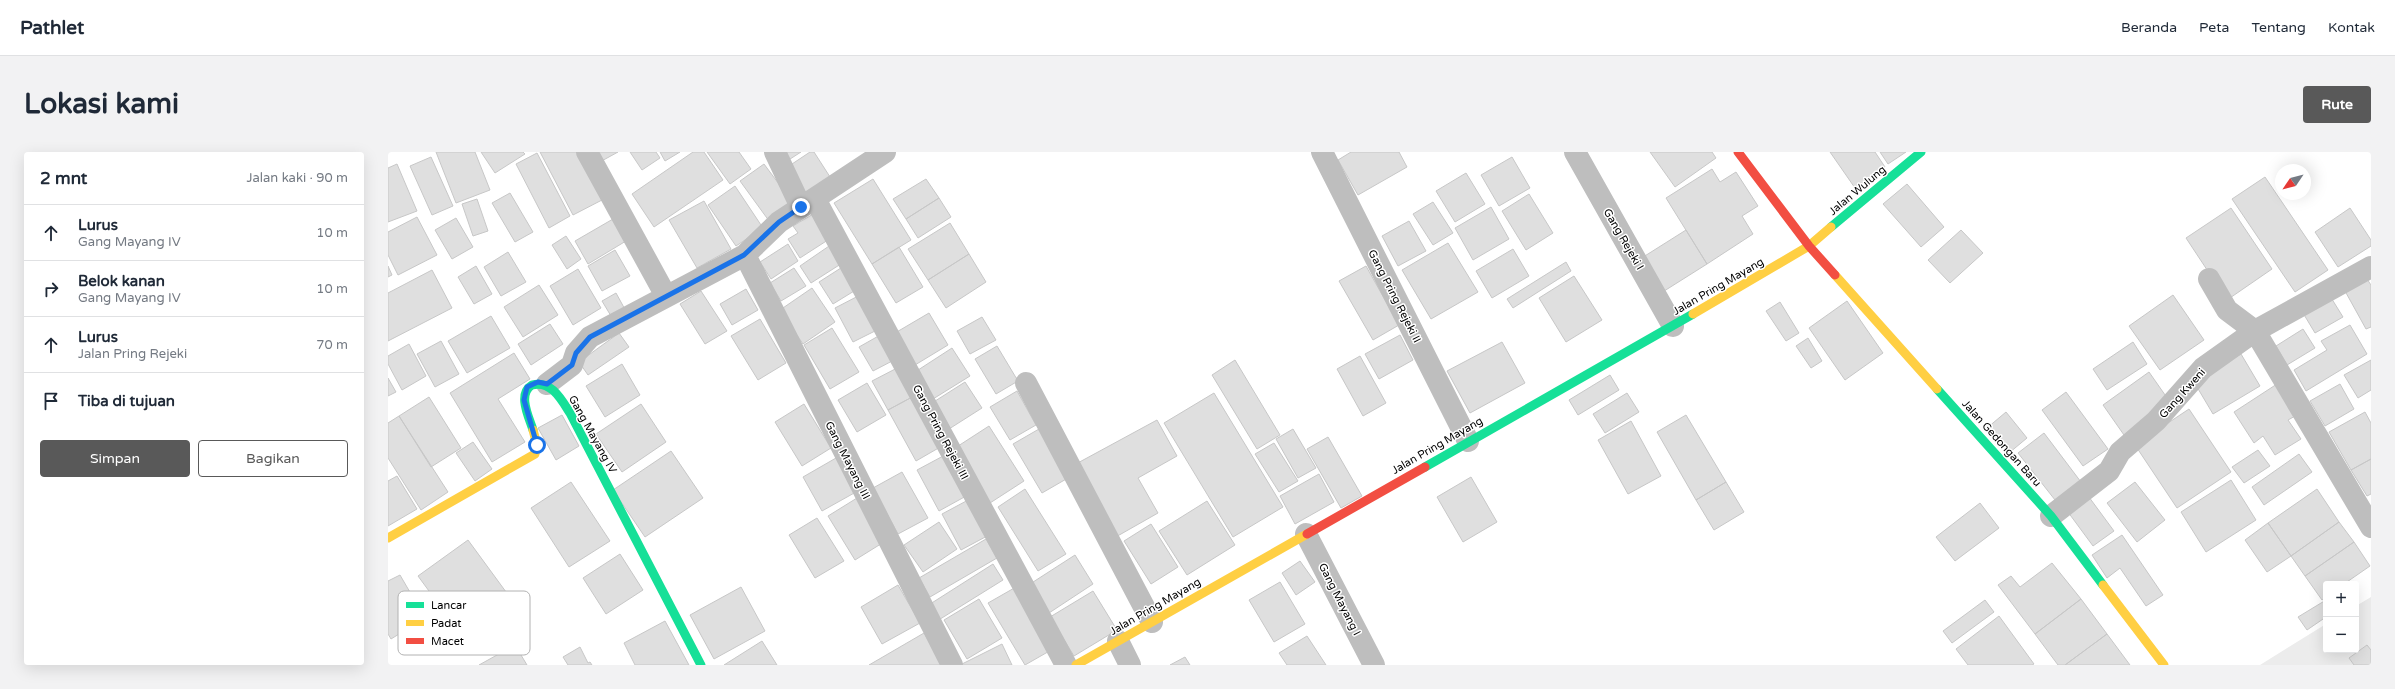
<!DOCTYPE html>
<html lang="id">
<meta charset="utf-8">
<style>
:root{--surface:#fff;--page:#f2f2f3;--text:#1f2937;--muted:#747a83;--line:#e0e1e3;--accent:#595959}
body{margin:0;font-family:"Varela Round",sans-serif;background:var(--page);color:var(--text)}
.controls{position:absolute;right:12px;bottom:12px;display:grid;overflow:hidden;border-radius:4px;box-shadow:0 4px 16px #0002}
.controls button{width:36px;height:36px;display:grid;place-items:center;padding:0;border:0;border-bottom:1px solid var(--line);background:var(--surface);color:var(--text);font:20px sans-serif}
.compass{position:absolute;left:1887px;top:12px;width:36px;height:36px;border-radius:50%;background:var(--surface);box-shadow:0 4px 16px #0002;rotate:235deg}
.stop{position:absolute;width:12px;height:12px;margin:-9px;border:3px solid #1a73e8;border-radius:50%;background:#fff}
.stop.end{background:#1a73e8;border-color:#fff;box-shadow:0 1px 4px #0008}
.list{margin:0;padding:0;list-style:none}
h2{display:flex;justify-content:space-between;align-items:center;height:52px;margin:0;padding:0 16px;font-size:17px}
h2 small{font-size:13px;font-weight:400;color:var(--muted)}
.list li{display:grid;grid-template-columns:26px 1fr auto;gap:12px;align-items:center;box-sizing:border-box;height:56px;padding:0 16px;border-top:1px solid var(--line)}
.list b{display:block;font-size:15px;white-space:nowrap}
.list p{margin:0;font-size:13px;white-space:nowrap;color:var(--muted)}
.list em{font-size:13px;font-style:normal;color:var(--muted)}
.actions{display:flex;gap:8px;padding:12px 16px}
.actions a{flex:1;padding:9px 0;border:1px solid var(--accent);border-radius:4px;text-align:center;font-size:14px;color:var(--accent)}
.actions .main{background:var(--accent);color:#fff}
.icon{flex:none;width:22px;height:22px;fill:none;stroke:currentColor;stroke-width:2;stroke-linecap:round;stroke-linejoin:round}
.map{position:relative;flex:none;width:1983px;height:513px;overflow:hidden;border-radius:4px}
header{display:flex;align-items:center;gap:24px;box-sizing:border-box;height:56px;padding:0 20px;background:var(--surface);border-bottom:1px solid var(--line)}
header strong{font-size:19px}
nav{display:flex;gap:22px;margin-inline-start:auto;font-size:14px}
.intro{display:flex;align-items:center;justify-content:space-between;box-sizing:border-box;height:96px;padding:0 24px}
h1{margin:0;font-size:28px}
.button{padding:10px 18px;border-radius:4px;background:var(--accent);color:#fff;font-size:14px;font-weight:700}
main{display:flex;gap:24px;padding:0 24px}
aside{flex:1;background:var(--surface);border-radius:4px;box-shadow:0 4px 16px #0002}
.map>svg:first-child{display:block}
.green{fill:#ececec}
.building{fill:#dfdfdf;stroke:#c7c7c7}
.lines{fill:none;stroke-linecap:round;stroke-linejoin:round}
.street{stroke:#bebebe;stroke-width:22}
.fast{stroke:#16e098;stroke-width:9}
.slow{stroke:#ffcf43;stroke-width:9}
.jam{stroke:#f24e42;stroke-width:9}
.route{stroke:#1a73e8;stroke-width:5}
.labels{text-anchor:middle;stroke-width:3;stroke-linejoin:round;paint-order:stroke}
.street-label{font-size:11px;fill:#000;stroke:#fff}
.key{fill:#fff;stroke:#b2b2b2;stroke-width:1}
.key-label{font-size:11px;fill:#000}
</style>
<header>
<strong>Pathlet</strong>
<nav><a>Beranda</a><a>Peta</a><a>Tentang</a><a>Kontak</a></nav>
</header>
<div class="intro"><h1>Lokasi kami</h1><a class="button">Rute</a></div>
<main>
<aside>
<h2>2 mnt<small>Jalan kaki · 90 m</small></h2>
<ul class="list">
<li><svg class="icon" aria-label="ahead" viewBox="0 0 24 24"><path d="M12 20V5M6 11l6-6 6 6"/></svg><div><b>Lurus</b><p>Gang Mayang IV</p></div><em>10 m</em></li>
<li><svg class="icon" aria-label="right" viewBox="0 0 24 24"><path d="M7 20v-9h11M14 6l5 5-5 5"/></svg><div><b>Belok kanan</b><p>Gang Mayang IV</p></div><em>10 m</em></li>
<li><svg class="icon" aria-label="ahead" viewBox="0 0 24 24"><path d="M12 20V5M6 11l6-6 6 6"/></svg><div><b>Lurus</b><p>Jalan Pring Rejeki</p></div><em>70 m</em></li>
<li><svg class="icon" aria-label="arrive" viewBox="0 0 24 24"><path d="M6 21V4h12l-3 4 3 4H6"/></svg><div><b>Tiba di tujuan</b></div></li>
</ul>
<div class="actions"><a class="main">Simpan</a><a>Bagikan</a></div>
</aside>
<div class="map">
<svg width="1983" height="513" viewBox="0 0 1983 513">
<rect width="100%" height="100%" fill="#fff"/>
<!-- green -->
<path class="green" d="M1983,445V513H1872L1938,472V498H1968V454Z"/>
<!-- building -->
<path class="building" d="M48,0H87L102,38L68,51Z
M93,0H135L137,2L107,21Z
M152,0H189L214,48L185,63Z
M204,0H230L210,11Z
M242,0H268L272,6L254,18Z
M272,0H292L277,9Z
M305,0H316L335,28L266,75L244,42Z
M319,0H351L363,17L342,32Z
M393,0H413L399,9Z
M422,0H426L444,28L417,45L398,16Z
M963,0H1011L1019,15L970,43L950,8Z
M1262,0H1324L1328,6L1287,35Z
M1442,0H1487L1497,15L1467,36Z
M1492,0H1518L1500,12Z
M149,1L182,64L161,76L128,12Z
M43,5L65,54L44,63L22,14Z
M1124,5L1142,36L1111,54L1093,23Z
M9,12L29,59L0,70V16Z
M376,12L408,55L384,73L352,29Z
M1324,17L1332,30L1348,20L1370,54L1354,64L1365,82L1319,112L1278,46Z
M1078,21L1097,52L1067,70L1048,39Z
M1877,25L1940,118L1907,140L1844,47Z
M485,27L523,88L484,112L446,51Z
M538,27L551,46L518,67L505,47Z
M1519,32L1556,75L1533,95L1495,52Z
M347,34L375,76L348,94L320,53Z
M122,41L145,80L127,90L104,51Z
M1141,42L1165,81L1138,98L1114,59Z
M551,46L563,65L530,86L518,67Z
M89,47L100,79L85,84L74,52Z
M316,49L343,97L309,116L281,68Z
M1045,50L1065,81L1045,93L1025,62Z
M1103,55L1121,87L1085,108L1067,76Z
M1843,56L1884,117L1839,148L1798,86Z
M1962,56L1983,88V94L1950,115L1927,80Z
M427,61L443,86L412,106L400,87L410,81L405,74Z
M29,65L49,103L10,123L0,103V80Z
M68,66L85,95L64,107L47,78Z
M225,67L238,89L200,112L187,89Z
M1021,69L1038,99L1010,114L994,84Z
M562,71L581,102L540,128L520,97Z
M1298,78L1319,112L1273,141L1252,107Z
M1573,78L1595,101L1562,131L1540,108Z
M178,84L193,107L179,117L164,93Z
M1060,91L1090,140L1043,167L1014,118Z
M400,92L410,109L383,127L372,110Z
M444,92L456,110L423,131L412,114Z
M511,95L535,135L508,151L484,112Z
M1125,97L1141,124L1104,146L1088,119Z
M227,98L242,124L214,139L200,114Z
M120,100L138,130L113,144L96,115Z
M581,102L598,130L558,156L540,128Z
M1178,110L1183,119L1125,156L1119,147Z
M0,114L4,123L0,125Z
M88,114L104,142L86,152L70,125Z
M456,114L471,136L445,152L431,130Z
M978,114L1011,173L985,188L951,129Z
M406,116L418,134L393,149L382,131Z
M190,117L213,156L185,173L162,134Z
M44,118L64,156L0,189V141Z
M1186,124L1214,168L1178,190L1151,146Z
M1979,127L1983,133V175L1978,177L1957,139Z
M151,133L170,163L135,185L116,155Z
M424,136L447,170L415,192L392,158Z
M358,137L370,158L344,173L332,152Z
M313,139L339,179L317,192L292,152Z
M228,141L239,161L226,169L214,149Z
M474,142L491,177L465,190L447,156Z
M1785,143L1816,188L1772,218L1741,174Z
M1942,144L1955,165L1927,181L1915,161Z
M1459,149L1495,201L1457,228L1421,176Z
M1392,150L1411,181L1398,189L1378,159Z
M541,161L560,193L527,213L507,181Z
M103,164L122,196L79,221L60,189Z
M594,165L608,188L582,202L569,179Z
M372,167L398,211L370,228L343,184Z
M162,172L175,192L143,213L130,192Z
M1962,173L1979,202L1918,239L1906,218L1939,198L1933,189Z
M444,176L471,220L442,237L416,193Z
M1915,177L1927,196L1899,213L1888,194Z
M231,181L241,195L200,223L191,210Z
M494,182L508,207L485,219L471,195Z
M1012,183L1025,208L991,227L977,202Z
M1420,186L1434,209L1423,216L1408,194Z
M53,189L71,222L47,235L29,202Z
M1114,190L1137,231L1082,261L1059,219Z
M1745,190L1759,212L1719,238L1705,217Z
M21,192L38,224L14,238L0,212V204Z
M609,194L630,229L608,242L587,207Z
M564,196L582,224L545,247L527,220Z
M126,201L142,227L110,247L137,290L104,310L62,241Z
M1853,202L1872,234L1825,262L1806,230Z
M972,204L998,251L975,264L949,217Z
M847,208L892,283L869,297L824,223Z
M1983,208V238L1970,246L1956,223Z
M234,212L252,243L217,265L198,234Z
M511,215L526,244L500,258L484,229Z
M1761,220L1782,250L1736,283L1715,253Z
M1222,223L1231,238L1190,263L1181,248Z
M0,226L8,240L0,244Z
M577,230L594,256L561,277L544,251Z
M479,231L498,263L469,280L450,248Z
M1889,232L1909,263L1900,268L1913,287L1887,303L1875,284L1866,291L1846,260Z
M1952,232L1966,257L1937,274L1922,249Z
M629,239L648,273L622,288L602,255Z
M1678,240L1720,297L1695,314L1654,258Z
M826,241L895,355L845,385L776,271Z
M1239,241L1251,260L1217,281L1205,262Z
M526,244L554,294L528,309L500,258Z
M41,245L73,296L43,315L11,264Z
M253,252L278,290L234,320L208,282Z
M416,252L443,296L414,314L387,270Z
M1801,257L1843,320L1789,356L1747,293Z
M1618,260L1639,286L1621,301L1599,276Z
M1977,260L1983,271V307L1963,318L1941,280Z
M174,263L191,294L168,308L150,276Z
M1298,263L1338,330L1308,348L1269,280Z
M11,264L60,340L33,358L0,306V271Z
M769,268L789,304L750,326L770,361L726,386L686,313Z
M1243,269L1273,324L1240,342L1210,288Z
M601,274L636,329L602,351L567,296Z
M651,277L680,326L654,341L625,292Z
M905,277L928,316L910,326L888,287Z
M1656,281L1696,334L1671,353L1630,301Z
M940,285L974,344L953,356L919,297Z
M85,290L104,317L87,329L68,301Z
M886,291L910,329L891,340L867,302Z
M1870,298L1882,314L1856,331L1844,315Z
M283,299L315,346L257,385L225,338Z
M1911,302L1924,320L1876,353L1864,335Z
M557,303L580,343L551,359L529,318Z
M448,306L468,340L434,359L415,325Z
M1983,307V342L1979,344L1963,318Z
M514,320L540,366L510,382L485,336Z
M931,322L946,350L907,372L892,344Z
M9,324L29,357L0,374V329Z
M1083,325L1109,370L1075,390L1049,345Z
M1843,328L1868,368L1818,400L1793,360Z
M183,330L222,389L181,415L143,356Z
M1338,330L1356,360L1326,378L1308,348Z
M1747,330L1777,368L1749,390L1719,351Z
M637,337L678,402L650,419L610,355Z
M1929,337L1951,370L1903,404L1880,371Z
M1698,341L1726,379L1705,394L1677,356Z
M469,346L496,390L467,408L440,364Z
M582,347L601,383L573,398L554,362Z
M819,349L847,393L799,423L771,379Z
M1592,351L1611,376L1567,409L1548,385Z
M429,366L456,409L427,426L401,383Z
M551,370L569,397L535,420L516,393Z
M1951,370L1966,390L1917,424L1903,404Z
M1880,371L1903,404L1879,420L1857,388Z
M763,372L790,415L763,432L736,389Z
M1734,383L1775,443L1758,454L1732,416L1719,426L1704,403Z
M598,387L609,406L542,445L531,426Z
M80,388L121,444L71,480L30,424Z
M1966,390L1982,414L1956,432H1938V445L1934,448L1917,424Z
M232,402L255,438L218,462L195,426Z
M687,403L705,432L661,461L642,432Z
M912,409L927,430L908,443L894,421Z
M1664,411L1693,447L1647,482L1610,433L1623,424L1632,435Z
M605,412L615,428L549,469L539,454Z
M12,423L37,466L3,487L0,482V429Z
M892,430L917,472L886,490L861,448Z
M510,433L532,471L494,492L473,455Z
M353,435L377,479L326,507L302,463Z
M628,435L665,497L637,513L600,451Z
M705,439L729,478L686,504L662,465Z
M591,447L614,486L579,507L556,468Z
M1693,447L1719,482L1677,513H1670L1647,482Z
M1597,448L1606,460L1564,491L1555,479Z
M1938,448V465L1919,478L1910,465Z
M1611,464L1646,512L1644,513H1580L1568,497Z
M277,469L301,513H247L236,491Z
M536,481L555,513H481Z
M1719,482L1742,513H1677Z
M919,484L938,513H899L891,501Z
M374,489L389,513H336Z
M614,492L624,513H572Z
M127,493L139,513H91Z
M1979,493L1983,498V513H1966L1961,506Z
M192,495L200,511L202,510L204,513H180L175,505Z
M797,505L802,513H782Z"/>
<g class="lines">
<!-- street -->
<path class="street" d="M199,0L278,144
M387,0L413,55
M934,0L1080,289
M1187,0L1285,174
M427,47L678,513
M357,103L564,513
M1821,127L1839,158L1867,179L1983,375
M638,231L764,470
M159,232L184,213L188,201L202,185L357,103L391,70L497,0
M1663,364L1721,319L1732,300L1768,269L1815,216L1867,179L1983,115
M918,382L986,513
M730,489L742,513"/>
<!-- fast -->
<path class="fast" d="M1443,75L1533,0
M1549,237L1663,364L1715,433
M145,278C141,265 129,242 144,233C163,228 173,247 182,261L313,513
M1037,315L1305,162"/>
<!-- slow -->
<path class="slow" d="M1447,123L1549,237
M1305,162L1421,94L1443,75
M0,386L147,302L149,293L145,278
M1715,433L1776,513
M688,513L919,382"/>
<!-- jam -->
<path class="jam" d="M1350,0L1421,94L1447,123
M919,382L1037,315"/>
</g>
<g class="lines">
<!-- route -->
<path class="route" d="M149,293L136,248L139,235L150,230L159,232L184,213L188,201L202,185L356,103L391,70L413,55"/>
</g>
<g class="labels">
<!-- street labels -->
<g class="street-label">
<text transform="translate(1469 38) rotate(-40)" y="4">Jalan Wulung</text>
<text transform="translate(1236 87) rotate(60)" y="4">Gang Rejeki I</text>
<text transform="translate(1330 134) rotate(-30)" y="4">Jalan Pring Mayang</text>
<text transform="translate(1007 144) rotate(63)" y="4">Gang Pring Rejeki II</text>
<text transform="translate(1794 241) rotate(-48)" y="4">Gang Kweni</text>
<text transform="translate(553 280) rotate(62)" y="4">Gang Pring Rejeki III</text>
<text transform="translate(205 282) rotate(61)" y="4">Gang Mayang IV</text>
<text transform="translate(1614 291) rotate(48)" y="4">Jalan Gedongan Baru</text>
<text transform="translate(1049 293) rotate(-30)" y="4">Jalan Pring Mayang</text>
<text transform="translate(460 308) rotate(63)" y="4">Gang Mayang III</text>
<text transform="translate(952 447) rotate(63)" y="4">Gang Mayang I</text>
<text transform="translate(767 454) rotate(-30)" y="4">Jalan Pring Mayang</text>
</g>
</g>
<!-- legend -->
<rect x="10" y="439" width="132" height="64" rx="6" class="key"/>
<rect x="18" y="450" width="18" height="6" fill="#16e098"/>
<rect x="18" y="468" width="18" height="6" fill="#ffcf43"/>
<rect x="18" y="486" width="18" height="6" fill="#f24e42"/>
<g class="key-label">
<text x="43" y="457">Lancar</text>
<text x="43" y="475">Padat</text>
<text x="43" y="493">Macet</text>
</g>
</svg>
<div class="controls">
<button>+</button>
<button>−</button>
</div>
<svg class="compass" viewBox="-18 -18 36 36"><path d="M0-13l5 13h-10z" fill="#e53935"/><path d="M0 13l5-13h-10z" fill="#747a83"/></svg>
<div class="stop" style="left:149px;top:293px"></div>
<div class="stop end" style="left:413px;top:55px"></div>
</div>
</main>
